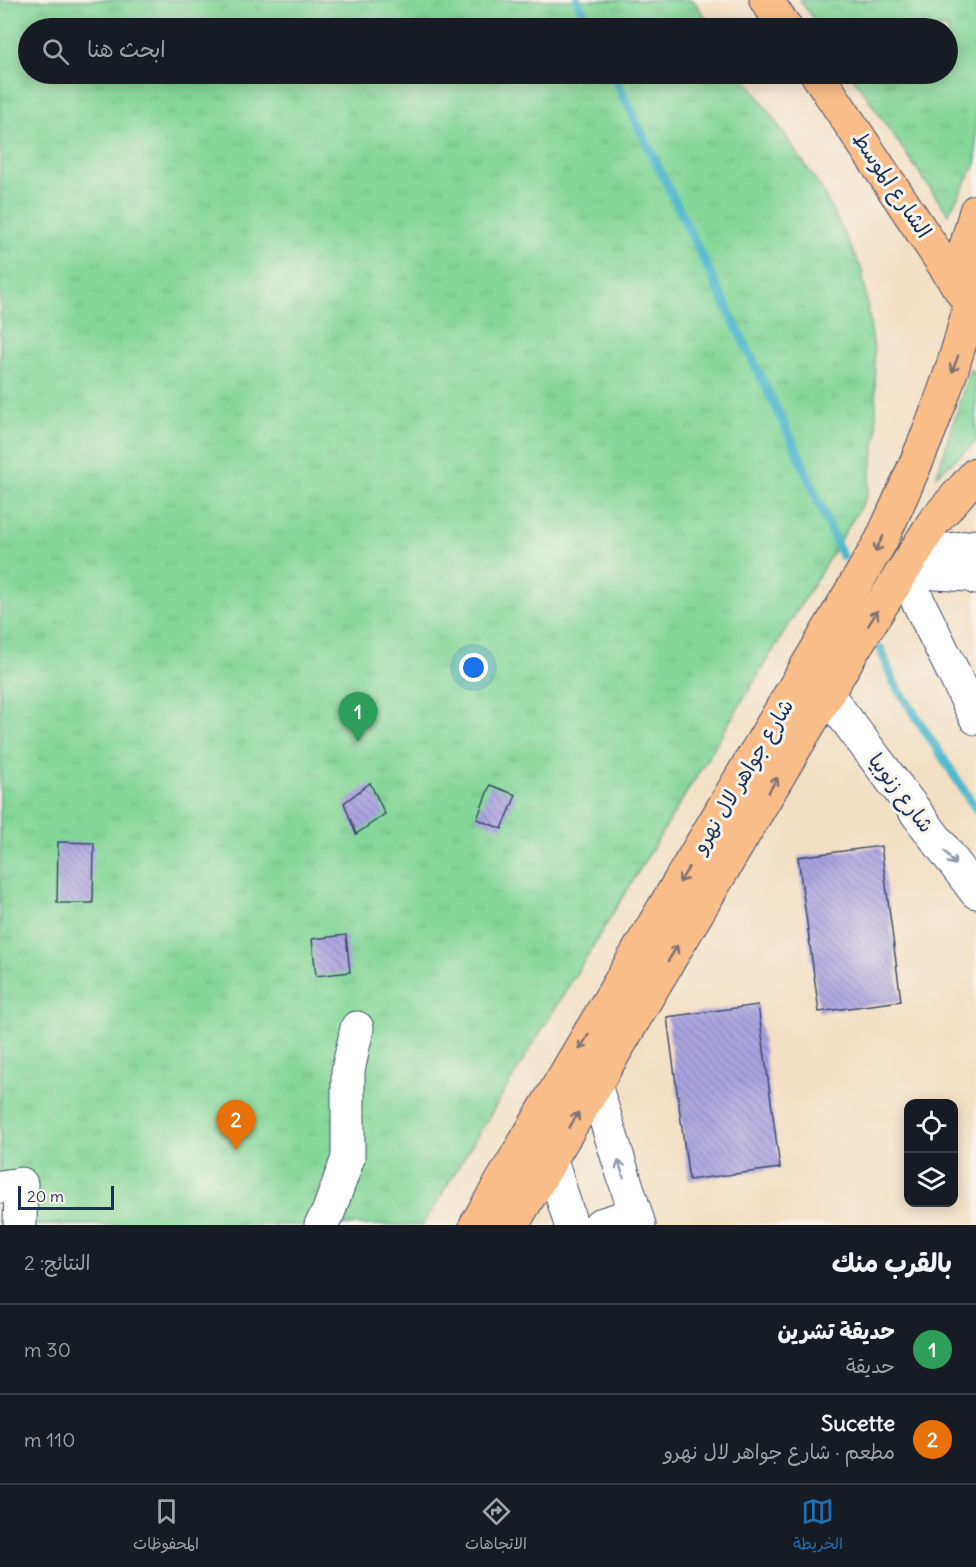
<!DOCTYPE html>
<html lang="ar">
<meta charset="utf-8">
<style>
:root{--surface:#171b24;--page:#20242c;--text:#f1f3f6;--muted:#9ea1a6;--line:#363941;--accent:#1f6fb2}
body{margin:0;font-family:Delius,"Playpen Sans Arabic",sans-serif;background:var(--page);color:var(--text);direction:rtl}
.controls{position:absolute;right:18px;bottom:18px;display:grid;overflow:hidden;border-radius:12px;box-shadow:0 3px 15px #0003}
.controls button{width:54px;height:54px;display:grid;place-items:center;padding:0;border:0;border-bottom:2px solid var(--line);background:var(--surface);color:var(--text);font:30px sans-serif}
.scale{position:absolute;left:18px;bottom:15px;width:96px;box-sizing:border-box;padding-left:6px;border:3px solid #1b2f5e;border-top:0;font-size:16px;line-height:21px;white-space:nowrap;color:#1b2f5e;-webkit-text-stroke:4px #f7f3e8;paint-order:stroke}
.you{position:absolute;left:474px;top:668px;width:21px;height:21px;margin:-15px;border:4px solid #fff;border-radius:50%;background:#1a73e8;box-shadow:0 0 0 9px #1a73e833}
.badge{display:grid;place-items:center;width:39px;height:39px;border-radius:50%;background:var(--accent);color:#fff;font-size:20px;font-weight:700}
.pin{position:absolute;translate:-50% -50px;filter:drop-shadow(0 2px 3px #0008)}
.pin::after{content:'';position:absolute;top:32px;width:21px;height:18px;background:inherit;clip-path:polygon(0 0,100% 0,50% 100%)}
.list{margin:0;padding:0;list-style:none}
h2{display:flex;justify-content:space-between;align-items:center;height:78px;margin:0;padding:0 24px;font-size:26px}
h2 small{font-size:20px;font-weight:400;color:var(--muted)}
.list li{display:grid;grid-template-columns:39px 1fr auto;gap:18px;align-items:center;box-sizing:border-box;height:90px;padding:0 24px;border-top:2px solid var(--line)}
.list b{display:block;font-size:22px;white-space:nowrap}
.list p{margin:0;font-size:20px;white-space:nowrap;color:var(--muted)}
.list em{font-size:20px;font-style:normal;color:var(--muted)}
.icon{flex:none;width:33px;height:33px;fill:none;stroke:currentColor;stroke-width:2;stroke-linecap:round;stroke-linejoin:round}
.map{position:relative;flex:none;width:976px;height:1225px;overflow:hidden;direction:ltr}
.search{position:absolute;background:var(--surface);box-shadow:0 3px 15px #0003;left:18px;right:18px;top:18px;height:66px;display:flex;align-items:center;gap:15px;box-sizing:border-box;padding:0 21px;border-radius:33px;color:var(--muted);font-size:22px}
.sheet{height:258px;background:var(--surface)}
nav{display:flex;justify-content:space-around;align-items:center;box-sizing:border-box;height:84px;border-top:2px solid var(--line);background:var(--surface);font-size:16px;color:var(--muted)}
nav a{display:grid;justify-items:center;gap:3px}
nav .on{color:var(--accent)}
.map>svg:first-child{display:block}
.park{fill:url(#park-tufts);stroke:#50837b;stroke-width:1.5}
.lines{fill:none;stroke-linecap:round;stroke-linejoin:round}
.stream{stroke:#4eb8cc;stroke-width:9}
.building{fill:url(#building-back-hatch)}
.minor-casing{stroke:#3b4a6d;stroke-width:35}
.major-casing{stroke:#3b4a6d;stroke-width:35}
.minor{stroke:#fff;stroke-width:33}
.major{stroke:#f8bd89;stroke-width:33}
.oneway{stroke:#7e6f71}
.oneway2{stroke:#8d97ae}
.labels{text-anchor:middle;stroke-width:6;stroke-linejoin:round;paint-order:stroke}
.street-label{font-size:21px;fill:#1b2f5e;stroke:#f7f3e8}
</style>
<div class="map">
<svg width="976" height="1225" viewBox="0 0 976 1225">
<defs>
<pattern id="park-tufts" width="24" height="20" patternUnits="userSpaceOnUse" patternTransform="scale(1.5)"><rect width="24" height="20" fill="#84d798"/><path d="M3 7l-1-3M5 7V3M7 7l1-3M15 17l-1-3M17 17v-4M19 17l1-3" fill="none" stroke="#71b985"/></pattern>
<pattern id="building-back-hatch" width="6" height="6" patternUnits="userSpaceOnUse" patternTransform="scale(1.5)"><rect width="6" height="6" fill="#aba3df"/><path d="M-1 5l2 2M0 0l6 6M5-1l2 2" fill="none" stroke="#8a85b8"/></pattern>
</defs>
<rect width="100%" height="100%" fill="#f7f3e8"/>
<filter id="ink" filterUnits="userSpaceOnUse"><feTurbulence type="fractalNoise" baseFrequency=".0167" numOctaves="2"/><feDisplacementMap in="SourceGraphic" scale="12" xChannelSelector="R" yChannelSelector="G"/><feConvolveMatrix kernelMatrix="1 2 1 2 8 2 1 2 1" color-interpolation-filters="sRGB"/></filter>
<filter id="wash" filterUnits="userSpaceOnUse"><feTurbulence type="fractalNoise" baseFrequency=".008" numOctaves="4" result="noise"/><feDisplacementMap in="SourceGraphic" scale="24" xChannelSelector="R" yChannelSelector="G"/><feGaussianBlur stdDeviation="1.35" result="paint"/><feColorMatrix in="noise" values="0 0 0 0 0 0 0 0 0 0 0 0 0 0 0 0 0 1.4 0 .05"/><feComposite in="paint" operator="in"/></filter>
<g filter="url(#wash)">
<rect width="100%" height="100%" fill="#f3e0c4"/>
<!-- park -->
<path class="park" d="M0,0H693L713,28H28V74H743L822,190L862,270L874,350L877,434L867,496L423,1225H0Z
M800,0L976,1V164L948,214L851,74H948V28H820Z
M970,369L976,377V442L937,475Z"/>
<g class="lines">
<!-- stream -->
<path class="stream" d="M577,0L591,28
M613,74L797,451L842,556
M881,649L893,681L976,809"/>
</g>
<g id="blocks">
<!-- building -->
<path class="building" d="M370,783L385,814L356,834L344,803Z
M490,785L516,795L502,829L477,819Z
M58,842L94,843L93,903H57Z
M881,846L901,1001L819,1012L798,857Z
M346,935L350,972L316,976L312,939Z
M758,1005L780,1168L689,1180L667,1017Z"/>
</g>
</g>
<g filter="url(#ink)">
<use href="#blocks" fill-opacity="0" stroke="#3b4a6d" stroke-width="1.5"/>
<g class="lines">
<defs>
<path id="minor" d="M913,555L976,546
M903,571L976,718
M903,571L970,575L976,578
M827,694L976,892
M595,1085L639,1225
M551,1159L571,1225
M0,1187L21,1184L20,1225
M321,1225L328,1213L348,1158V1071L357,1028
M600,1225L635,1214"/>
<path id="major" d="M766,0L786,28
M817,74L966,298
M966,298L964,254L976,211
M476,1225L881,541C916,465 950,390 969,308
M512,1225L852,652L933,523L976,474"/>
</defs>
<!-- minor casing -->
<use href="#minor" class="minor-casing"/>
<!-- major casing -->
<use href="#major" class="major-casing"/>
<!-- minor -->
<use href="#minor" class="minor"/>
<!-- major -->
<use href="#major" class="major"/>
</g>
<!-- one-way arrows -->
<defs><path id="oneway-shaft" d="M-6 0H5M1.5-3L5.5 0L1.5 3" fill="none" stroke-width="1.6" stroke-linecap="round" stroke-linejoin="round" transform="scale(1.5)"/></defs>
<g class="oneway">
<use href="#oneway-shaft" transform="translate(955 364) rotate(110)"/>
<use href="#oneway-shaft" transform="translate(879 544) rotate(118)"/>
<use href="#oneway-shaft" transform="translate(873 618) rotate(-58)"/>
<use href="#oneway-shaft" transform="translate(773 785) rotate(-59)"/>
<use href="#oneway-shaft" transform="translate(684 875) rotate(121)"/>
<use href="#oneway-shaft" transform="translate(673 953) rotate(-59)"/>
<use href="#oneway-shaft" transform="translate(584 1042) rotate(121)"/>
<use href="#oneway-shaft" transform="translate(574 1120) rotate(-59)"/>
</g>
<g class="oneway2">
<use href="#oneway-shaft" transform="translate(950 858) rotate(53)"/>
<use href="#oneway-shaft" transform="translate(621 1169) rotate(-107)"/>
</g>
</g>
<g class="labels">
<!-- street labels -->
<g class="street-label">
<text transform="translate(892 185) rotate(56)" y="7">الشارع الموسط</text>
<text transform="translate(743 776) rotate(-59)" y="7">شارع جواهر لال نهرو</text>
<text transform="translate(901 793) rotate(53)" y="7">شارع زنوبيا</text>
</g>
</g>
</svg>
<div class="controls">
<button><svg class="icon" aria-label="locate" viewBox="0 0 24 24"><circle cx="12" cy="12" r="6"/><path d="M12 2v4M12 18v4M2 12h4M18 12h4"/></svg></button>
<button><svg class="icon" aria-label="layers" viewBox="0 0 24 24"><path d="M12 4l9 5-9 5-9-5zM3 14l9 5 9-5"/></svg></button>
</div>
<div class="scale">20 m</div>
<div class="you"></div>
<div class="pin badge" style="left:358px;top:742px;background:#2e9e5b">1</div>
<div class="pin badge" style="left:236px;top:1150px;background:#e8710a">2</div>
<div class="search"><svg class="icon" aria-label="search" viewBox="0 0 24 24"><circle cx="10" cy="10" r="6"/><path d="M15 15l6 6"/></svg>ابحث هنا</div>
</div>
<section class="sheet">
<h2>بالقرب منك<small>النتائج: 2</small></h2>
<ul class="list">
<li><span class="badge" style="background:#2e9e5b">1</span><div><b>حديقة تشرين</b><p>حديقة</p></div><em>30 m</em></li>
<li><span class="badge" style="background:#e8710a">2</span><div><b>Sucette</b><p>مطعم · شارع جواهر لال نهرو</p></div><em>110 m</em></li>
</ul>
</section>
<nav>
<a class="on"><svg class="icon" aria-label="map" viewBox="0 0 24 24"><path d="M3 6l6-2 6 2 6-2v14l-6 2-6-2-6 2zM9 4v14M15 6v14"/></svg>الخريطة</a>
<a><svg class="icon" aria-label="directions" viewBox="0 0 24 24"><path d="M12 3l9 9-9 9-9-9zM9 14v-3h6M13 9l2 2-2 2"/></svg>الاتجاهات</a>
<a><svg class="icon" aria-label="saved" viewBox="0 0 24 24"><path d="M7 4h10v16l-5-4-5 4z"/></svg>المحفوظات</a>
</nav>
